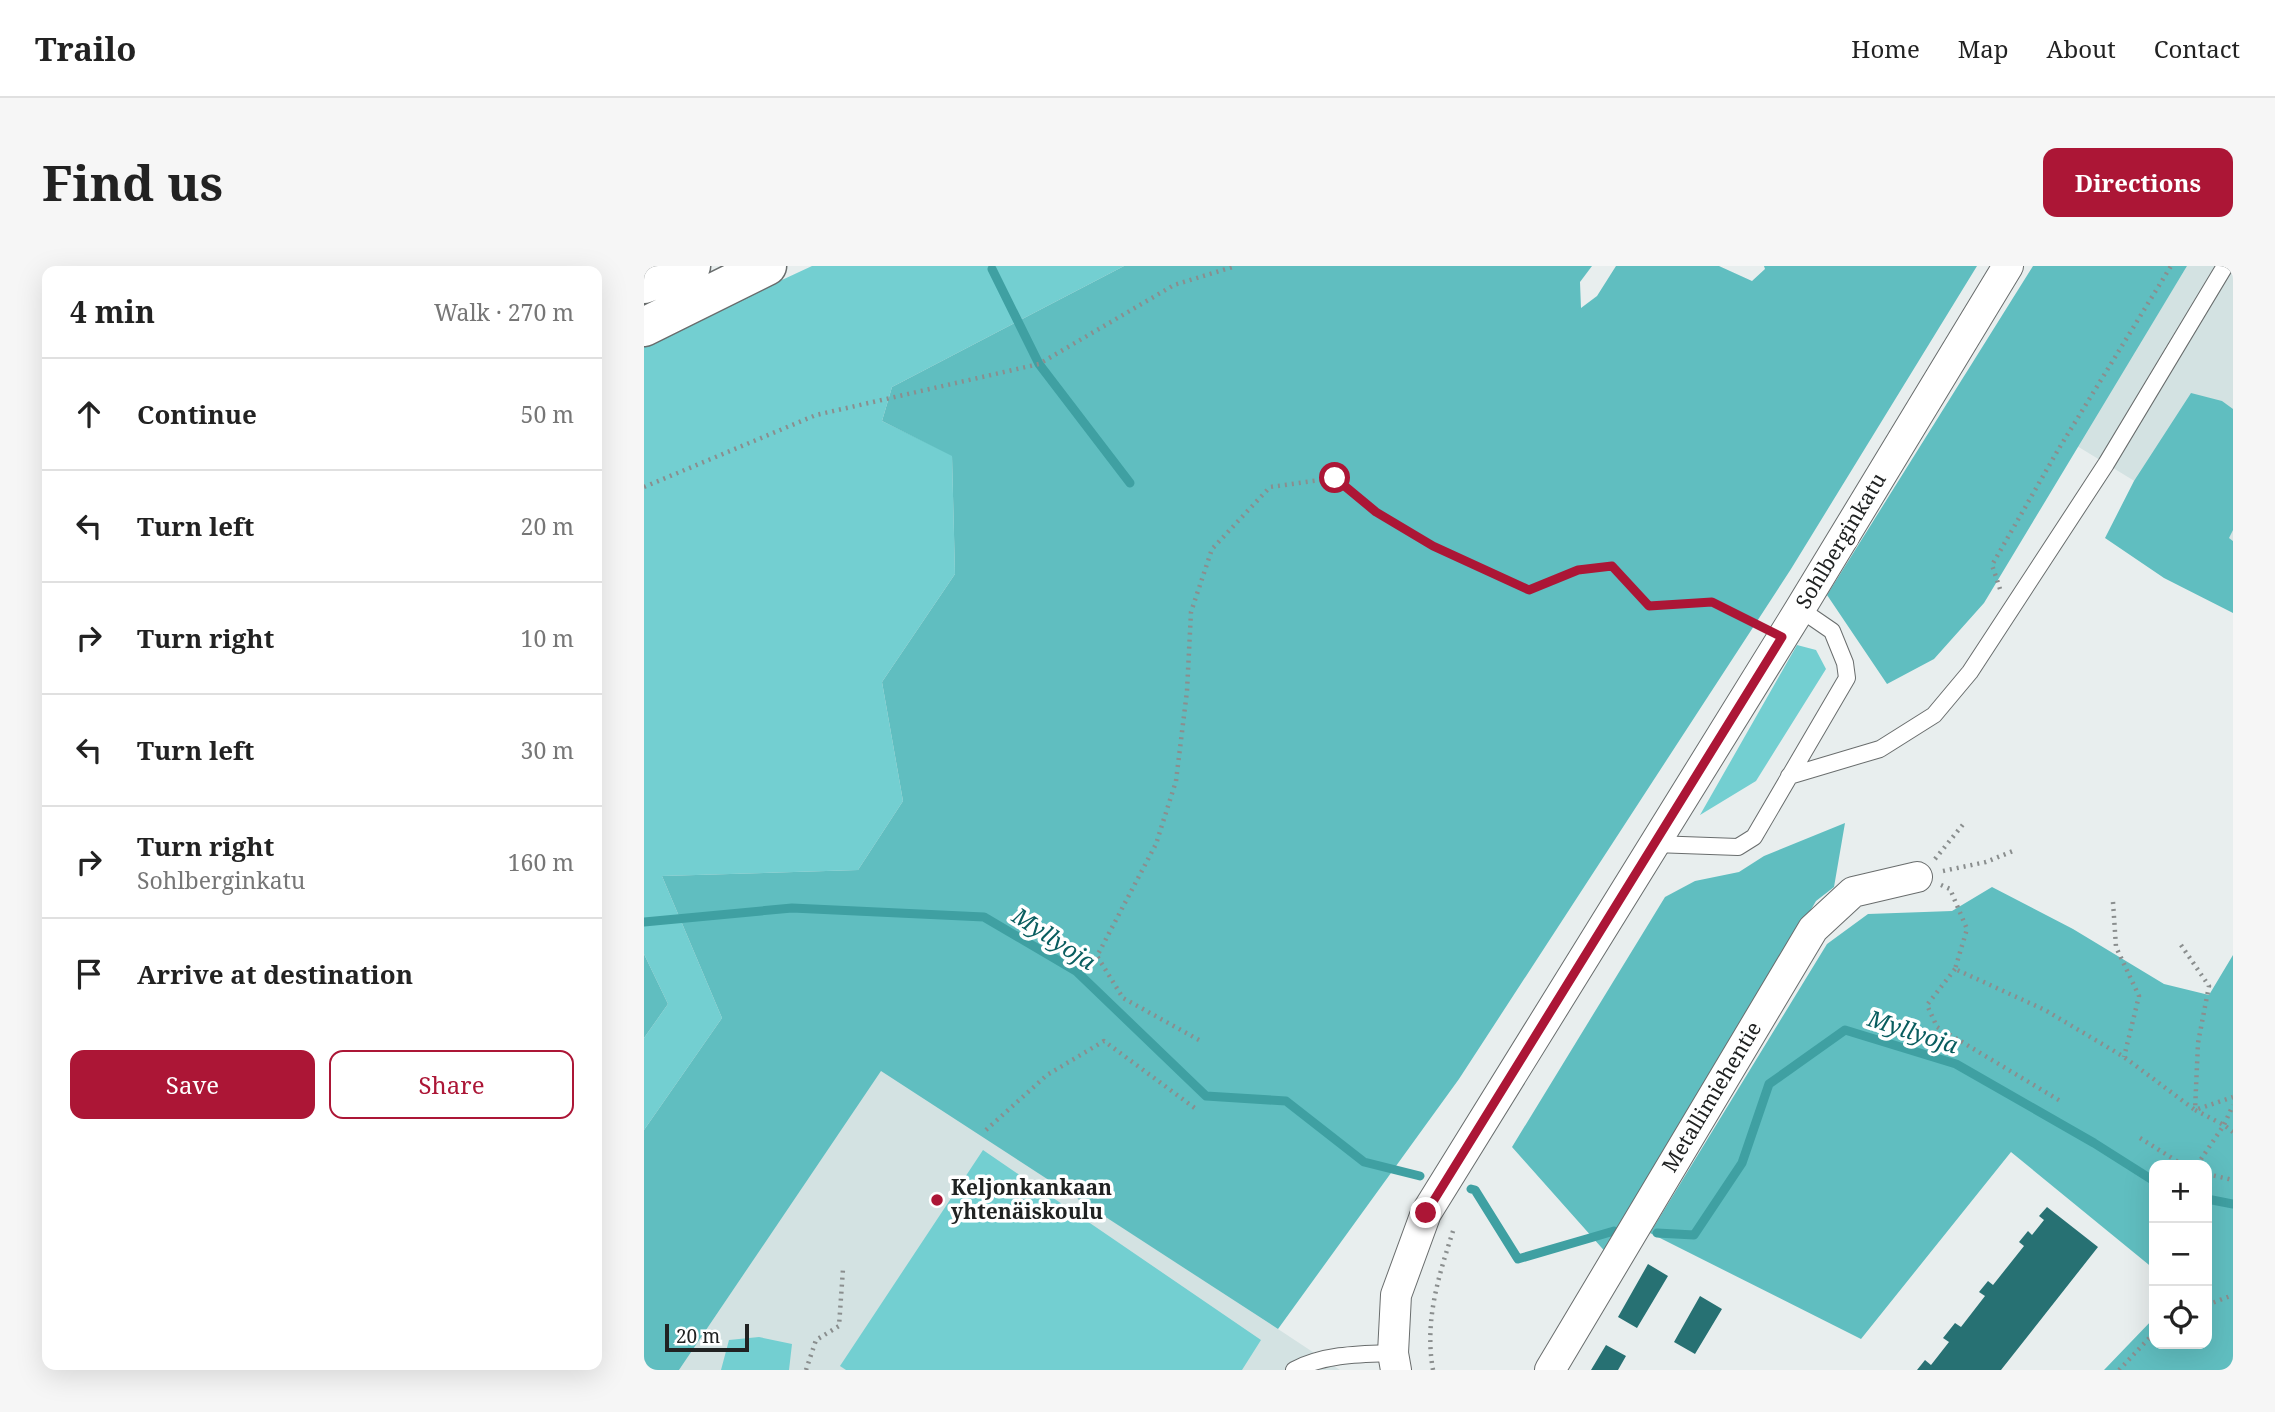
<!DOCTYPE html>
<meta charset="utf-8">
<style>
:root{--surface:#fff;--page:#f6f6f6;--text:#222;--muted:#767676;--line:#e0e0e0;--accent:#ac1636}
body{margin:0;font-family:"Noto Serif",serif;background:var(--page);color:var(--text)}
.controls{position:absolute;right:21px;bottom:21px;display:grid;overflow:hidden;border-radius:14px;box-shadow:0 7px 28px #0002}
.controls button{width:63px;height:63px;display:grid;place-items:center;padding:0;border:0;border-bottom:2px solid var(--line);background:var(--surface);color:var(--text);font:35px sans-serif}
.scale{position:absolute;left:21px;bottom:18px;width:84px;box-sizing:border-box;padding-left:7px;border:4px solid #202222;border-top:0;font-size:19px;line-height:24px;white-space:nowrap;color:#202222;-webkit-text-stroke:5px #fff;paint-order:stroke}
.stop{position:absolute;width:21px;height:21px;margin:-16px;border:5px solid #ac1636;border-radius:50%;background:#fff}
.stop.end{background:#ac1636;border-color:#fff;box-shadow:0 2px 7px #0008}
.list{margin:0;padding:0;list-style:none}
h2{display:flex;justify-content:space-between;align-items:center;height:91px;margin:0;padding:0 28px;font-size:30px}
h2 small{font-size:23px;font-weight:400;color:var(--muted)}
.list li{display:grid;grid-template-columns:46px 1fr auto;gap:21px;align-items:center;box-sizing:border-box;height:112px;padding:0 28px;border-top:2px solid var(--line)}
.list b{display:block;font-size:26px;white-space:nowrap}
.list p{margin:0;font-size:23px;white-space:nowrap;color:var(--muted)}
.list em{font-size:23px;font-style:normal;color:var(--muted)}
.actions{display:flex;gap:14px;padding:21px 28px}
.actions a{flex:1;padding:16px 0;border:2px solid var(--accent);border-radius:14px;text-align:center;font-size:24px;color:var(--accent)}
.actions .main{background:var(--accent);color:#fff}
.icon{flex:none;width:38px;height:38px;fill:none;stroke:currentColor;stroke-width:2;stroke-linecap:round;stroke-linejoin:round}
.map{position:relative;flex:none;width:1589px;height:1104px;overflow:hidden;border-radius:14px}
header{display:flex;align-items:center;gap:42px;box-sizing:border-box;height:98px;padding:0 35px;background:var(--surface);border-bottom:2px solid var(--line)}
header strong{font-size:33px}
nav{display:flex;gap:38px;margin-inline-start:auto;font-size:24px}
.intro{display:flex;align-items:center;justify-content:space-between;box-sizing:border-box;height:168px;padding:0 42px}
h1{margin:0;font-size:49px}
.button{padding:18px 32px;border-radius:14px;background:var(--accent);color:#fff;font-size:24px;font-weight:700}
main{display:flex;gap:42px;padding:0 42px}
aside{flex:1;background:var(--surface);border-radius:14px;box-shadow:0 7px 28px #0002}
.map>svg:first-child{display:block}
.built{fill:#d3e2e2}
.green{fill:#73cfd1}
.forest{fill:#60bec0}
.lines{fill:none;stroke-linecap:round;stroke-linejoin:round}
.stream{stroke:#3fa0a2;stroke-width:9}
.building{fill:#277173}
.lane-casing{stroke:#696d6d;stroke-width:18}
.street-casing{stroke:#696d6d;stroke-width:32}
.highway-casing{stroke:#696d6d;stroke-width:41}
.path{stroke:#8a8e8e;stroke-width:4.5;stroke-dasharray:2 5;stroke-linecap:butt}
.lane{stroke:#fff;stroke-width:16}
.street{stroke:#fff;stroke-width:30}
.highway{stroke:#fff;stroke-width:38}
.route{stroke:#ac1636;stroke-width:9}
.poi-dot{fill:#ac1636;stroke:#fff;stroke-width:2.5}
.labels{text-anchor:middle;stroke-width:7;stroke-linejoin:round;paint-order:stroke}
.street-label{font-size:21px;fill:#202222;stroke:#fff}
.poi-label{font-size:21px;font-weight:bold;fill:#202222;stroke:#fff;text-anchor:start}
.water-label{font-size:23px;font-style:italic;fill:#095d5f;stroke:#fff}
</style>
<header>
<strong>Trailo</strong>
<nav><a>Home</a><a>Map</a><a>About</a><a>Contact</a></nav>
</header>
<div class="intro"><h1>Find us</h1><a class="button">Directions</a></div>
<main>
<aside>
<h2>4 min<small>Walk · 270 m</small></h2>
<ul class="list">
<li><svg class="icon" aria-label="ahead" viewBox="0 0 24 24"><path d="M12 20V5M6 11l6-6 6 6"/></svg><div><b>Continue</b></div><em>50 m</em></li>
<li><svg class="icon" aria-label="left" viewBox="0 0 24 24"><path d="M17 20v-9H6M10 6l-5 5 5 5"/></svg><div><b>Turn left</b></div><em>20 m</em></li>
<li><svg class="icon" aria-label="right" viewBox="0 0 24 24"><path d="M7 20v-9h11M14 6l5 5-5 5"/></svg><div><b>Turn right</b></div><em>10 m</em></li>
<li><svg class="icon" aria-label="left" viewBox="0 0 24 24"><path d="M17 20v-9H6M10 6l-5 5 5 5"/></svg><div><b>Turn left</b></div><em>30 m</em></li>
<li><svg class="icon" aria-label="right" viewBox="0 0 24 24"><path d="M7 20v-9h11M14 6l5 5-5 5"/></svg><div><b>Turn right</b><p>Sohlberginkatu</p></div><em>160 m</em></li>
<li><svg class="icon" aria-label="arrive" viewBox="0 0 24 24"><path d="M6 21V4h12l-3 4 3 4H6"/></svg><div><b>Arrive at destination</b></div></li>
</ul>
<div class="actions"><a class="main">Save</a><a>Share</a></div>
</aside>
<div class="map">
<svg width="1589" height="1104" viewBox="0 0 1589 1104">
<rect width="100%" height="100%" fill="#e8eeee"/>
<!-- built -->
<path class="built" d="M1543,0H1589V275L1433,180Z
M237,804L634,1063L696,1104H35Z"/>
<!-- green -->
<path class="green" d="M168,0H480L248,121L238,155L308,189L311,308L238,416L259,535L214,604L18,610L78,752L0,864V772L24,738L0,688V78Z
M1153,379L1172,384L1182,403L1112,515L1056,549Z
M339,884L617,1074L598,1104H202L196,1100Z
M115,1071L148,1078L145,1104H77L85,1074Z"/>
<!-- forest -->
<path class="forest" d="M480,0H948L936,16L937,42L953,30L972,0H1075L1108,15L1121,3L1120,0H1333L1147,303L815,813L634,1063L237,805L35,1104H0V864L78,752L18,610L214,604L259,535L238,416L311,308L308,190L238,155L248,121Z
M1389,0H1543L1340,337L1290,393L1243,418L1183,329Z
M1547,127L1578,135L1589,143V264L1585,272L1589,275V347L1520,312L1461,272L1490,215Z
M1201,557L1190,621L1172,635L965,990L868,881L1021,631L1051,615L1095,606L1120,590Z
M1348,621L1429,663L1520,718L1565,729L1589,689V1104H1460L1510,1052V1078H1563V899H1510V1003L1367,886L1217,1073L1006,967L1183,678L1224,648L1308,645Z
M0,688L24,738L0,772Z"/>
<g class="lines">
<!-- stream -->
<path class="stream" d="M348,3L395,98L486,217
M0,656L148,642L340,651L432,705L562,830L642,835L720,896L776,910
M827,923L831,924L874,993L970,965
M1563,933L1589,938
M1013,967L1050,969L1098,897L1125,818L1201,764L1312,798L1450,877L1510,915"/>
</g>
<!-- building -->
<path class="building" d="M1403,941L1454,981L1357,1104H1273L1281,1094L1287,1099L1305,1076L1299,1072L1311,1057L1317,1061L1341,1030L1335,1026L1344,1015L1349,1019L1380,980L1375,976L1384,965L1388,969L1400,954L1395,950Z
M1004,998L1024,1010L993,1062L974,1051Z
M1056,1030L1078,1043L1051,1088L1030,1076Z
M962,1079L982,1090L974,1104H947Z"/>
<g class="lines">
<defs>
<path id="lane" d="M1145,510L1236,483L1290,449L1326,406L1462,198L1581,0
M1010,578L1094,581L1110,571L1203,412L1201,397L1188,365L1156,343
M650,1104C681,1088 715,1088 749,1087"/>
<path id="street" d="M752,1104L749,1087L752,1029L782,947L1156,343L1364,0
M906,1104L1169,663L1209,626L1273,611"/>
<path id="highway" d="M0,18L47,0
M0,61L123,0"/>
</defs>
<!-- lane casing -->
<use href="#lane" class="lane-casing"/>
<!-- street casing -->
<use href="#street" class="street-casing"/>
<!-- highway casing -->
<use href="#highway" class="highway-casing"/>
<!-- path -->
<path class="path" d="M0,221L172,149L395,98L530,19L592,0
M1356,323L1348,299L1414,184L1527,0
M1291,593L1321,556
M1299,605L1342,596L1369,585
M1297,619L1306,623L1323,663L1311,703L1401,744L1480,791L1551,844L1589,831
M1469,636L1472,681L1495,730L1480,791
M1537,679L1565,720L1554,777L1551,844L1580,859L1589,866
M1311,703L1283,739L1293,761L1418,836
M555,774L479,732L453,690L512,578L532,515L543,425L547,346L568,283L626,221L691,212L732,246L789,280L885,324L934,304L968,300L1005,340L1068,336L1113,358
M342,864L403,809L460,775L552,843
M1496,872L1539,899
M1553,899L1580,859L1589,839
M1563,908L1589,914
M1563,1039L1589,1029
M162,1104L172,1074L195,1060L199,1003
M789,1104C780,1054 795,1009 810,962
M1475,1104L1510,1067"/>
<!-- lane -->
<use href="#lane" class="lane"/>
<!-- street -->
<use href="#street" class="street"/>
<!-- highway -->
<use href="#highway" class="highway"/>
</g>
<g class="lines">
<!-- route -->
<path class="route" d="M691,212L732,246L789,280L885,324L934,304L968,300L1005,340L1068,336L1138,371L782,947"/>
</g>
<!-- markers -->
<circle class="poi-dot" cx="293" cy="934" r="7"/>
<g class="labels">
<!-- street labels -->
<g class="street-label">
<text transform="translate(1197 275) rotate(-59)" y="7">Sohlberginkatu</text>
<text transform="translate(1068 831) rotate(-59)" y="7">Metallimiehentie</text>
</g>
<!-- poi labels -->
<g class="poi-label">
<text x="307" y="929">Keljonkankaan<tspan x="307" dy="24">yhtenäiskoulu</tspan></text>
</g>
<!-- water labels -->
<g class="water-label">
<text transform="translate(410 673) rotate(33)" y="8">Myllyoja</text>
<text transform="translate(1269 766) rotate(18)" y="8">Myllyoja</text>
</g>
</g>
</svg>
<div class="controls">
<button>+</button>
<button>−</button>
<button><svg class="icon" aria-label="locate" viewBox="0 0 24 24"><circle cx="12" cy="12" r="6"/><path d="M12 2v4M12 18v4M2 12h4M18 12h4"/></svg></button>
</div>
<div class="scale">20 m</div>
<div class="stop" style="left:691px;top:212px"></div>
<div class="stop end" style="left:782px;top:947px"></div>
</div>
</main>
